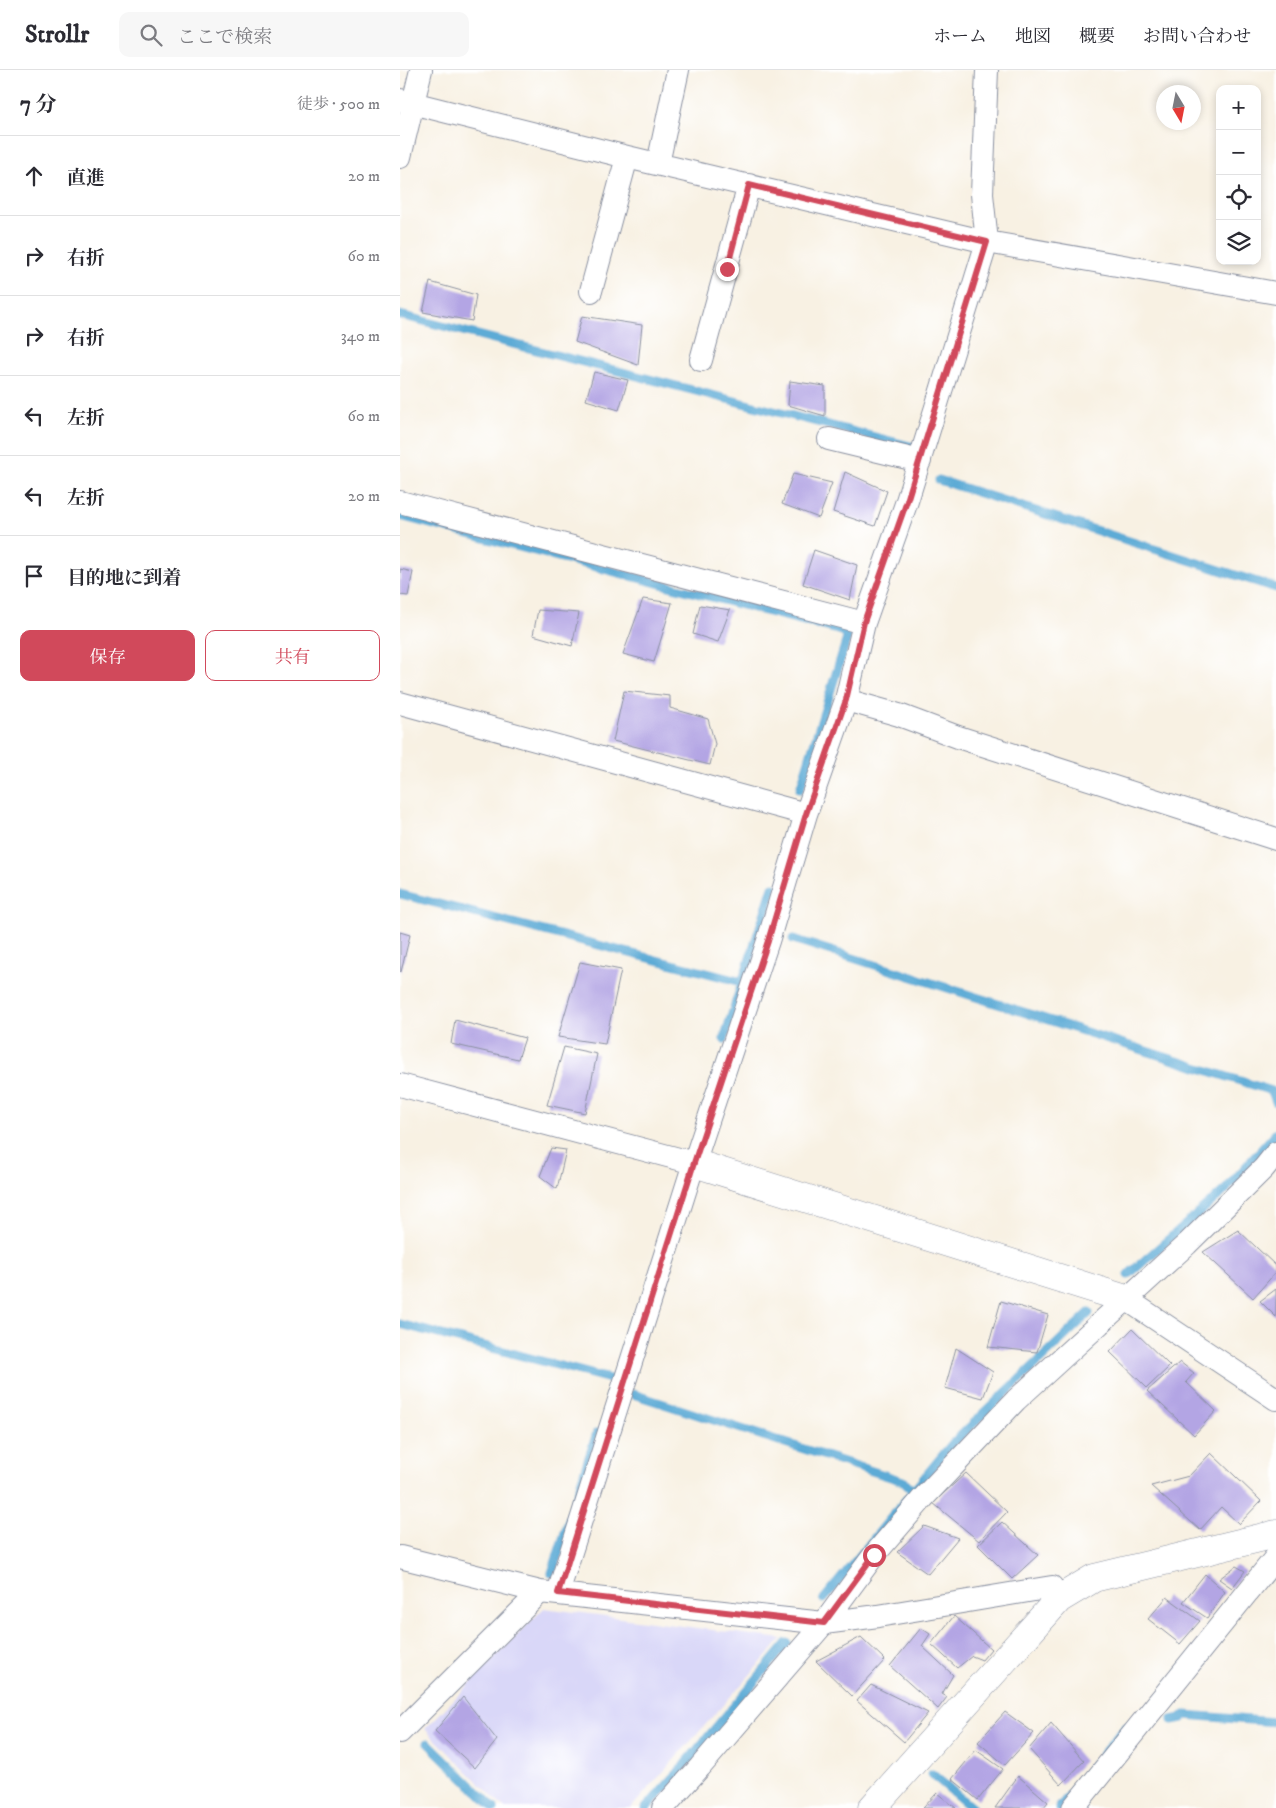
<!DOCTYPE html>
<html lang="ja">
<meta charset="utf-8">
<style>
:root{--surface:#fff;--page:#f7f7f7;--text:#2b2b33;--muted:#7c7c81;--line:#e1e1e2;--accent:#d1495b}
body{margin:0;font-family:"IM FELL DW Pica","Noto Serif JP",serif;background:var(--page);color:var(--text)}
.controls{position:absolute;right:15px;top:15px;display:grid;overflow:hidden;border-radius:10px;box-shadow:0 2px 8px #0003}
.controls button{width:45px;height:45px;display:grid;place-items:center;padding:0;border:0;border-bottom:1px solid var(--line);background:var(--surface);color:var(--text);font:25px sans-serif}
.compass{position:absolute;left:756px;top:15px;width:45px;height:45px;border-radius:50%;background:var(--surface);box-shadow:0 2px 8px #0003;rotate:170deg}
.stop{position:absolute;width:15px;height:15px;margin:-11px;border:4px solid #d1495b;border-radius:50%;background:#fff}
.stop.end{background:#d1495b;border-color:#fff;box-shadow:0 1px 5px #0008}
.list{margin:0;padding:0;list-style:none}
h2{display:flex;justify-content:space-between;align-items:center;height:65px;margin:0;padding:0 20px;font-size:21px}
h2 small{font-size:16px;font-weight:400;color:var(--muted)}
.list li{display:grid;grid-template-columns:32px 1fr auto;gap:15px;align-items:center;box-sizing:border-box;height:80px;padding:0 20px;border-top:1px solid var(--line)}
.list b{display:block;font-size:19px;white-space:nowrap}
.list em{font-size:16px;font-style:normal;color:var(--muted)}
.actions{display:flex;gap:10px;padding:15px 20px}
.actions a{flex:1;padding:11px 0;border:1px solid var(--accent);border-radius:10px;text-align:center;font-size:18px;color:var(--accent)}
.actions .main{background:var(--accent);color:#fff}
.icon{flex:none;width:28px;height:28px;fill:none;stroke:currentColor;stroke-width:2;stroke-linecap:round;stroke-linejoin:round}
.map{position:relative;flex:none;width:876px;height:1738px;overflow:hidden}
header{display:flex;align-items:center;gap:30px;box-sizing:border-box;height:70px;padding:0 25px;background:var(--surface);border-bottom:1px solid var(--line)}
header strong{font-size:24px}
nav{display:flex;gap:28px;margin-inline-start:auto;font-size:18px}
.search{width:350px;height:45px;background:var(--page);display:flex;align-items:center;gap:12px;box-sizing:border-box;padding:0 18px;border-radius:10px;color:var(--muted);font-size:19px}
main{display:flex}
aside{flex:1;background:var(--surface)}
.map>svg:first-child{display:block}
.built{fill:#d9d7f8}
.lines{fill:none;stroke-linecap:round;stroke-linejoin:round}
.stream{stroke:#5dabd6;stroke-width:9}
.building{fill:#b3a5e4}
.street-casing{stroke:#8a90a0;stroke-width:24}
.secondary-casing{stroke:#8a90a0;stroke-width:29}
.street{stroke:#fff;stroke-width:22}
.secondary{stroke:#fff;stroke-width:28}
.route{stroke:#d1495b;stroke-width:6}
</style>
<header>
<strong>Strollr</strong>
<div class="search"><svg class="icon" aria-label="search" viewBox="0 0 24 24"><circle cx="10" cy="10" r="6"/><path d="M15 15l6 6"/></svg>ここで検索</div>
<nav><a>ホーム</a><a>地図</a><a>概要</a><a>お問い合わせ</a></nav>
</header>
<main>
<aside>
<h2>7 分<small>徒歩 · 500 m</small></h2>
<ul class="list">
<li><svg class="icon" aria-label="ahead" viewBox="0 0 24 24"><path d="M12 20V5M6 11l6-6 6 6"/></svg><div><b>直進</b></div><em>20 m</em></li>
<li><svg class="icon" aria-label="right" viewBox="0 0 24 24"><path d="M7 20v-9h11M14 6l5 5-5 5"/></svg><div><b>右折</b></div><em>60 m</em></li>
<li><svg class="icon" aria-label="right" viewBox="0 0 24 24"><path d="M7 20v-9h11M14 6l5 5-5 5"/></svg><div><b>右折</b></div><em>340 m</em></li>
<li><svg class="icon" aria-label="left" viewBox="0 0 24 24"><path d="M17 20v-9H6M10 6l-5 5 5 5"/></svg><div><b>左折</b></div><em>60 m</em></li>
<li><svg class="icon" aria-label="left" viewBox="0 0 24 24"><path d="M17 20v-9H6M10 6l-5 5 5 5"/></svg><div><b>左折</b></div><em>20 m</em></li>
<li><svg class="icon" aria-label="arrive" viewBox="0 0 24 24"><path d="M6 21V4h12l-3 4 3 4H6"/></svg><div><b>目的地に到着</b></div></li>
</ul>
<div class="actions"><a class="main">保存</a><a>共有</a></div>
</aside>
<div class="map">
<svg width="876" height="1738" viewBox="0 0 876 1738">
<rect width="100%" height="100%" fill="#fff"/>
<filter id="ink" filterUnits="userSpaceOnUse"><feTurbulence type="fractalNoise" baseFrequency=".02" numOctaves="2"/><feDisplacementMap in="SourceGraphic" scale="10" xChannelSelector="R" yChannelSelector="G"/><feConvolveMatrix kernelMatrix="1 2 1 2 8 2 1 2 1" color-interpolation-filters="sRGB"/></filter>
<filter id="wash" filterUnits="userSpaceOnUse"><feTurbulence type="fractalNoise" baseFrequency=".0096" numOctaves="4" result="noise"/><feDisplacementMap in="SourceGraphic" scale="20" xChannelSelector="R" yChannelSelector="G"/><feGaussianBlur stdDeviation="1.12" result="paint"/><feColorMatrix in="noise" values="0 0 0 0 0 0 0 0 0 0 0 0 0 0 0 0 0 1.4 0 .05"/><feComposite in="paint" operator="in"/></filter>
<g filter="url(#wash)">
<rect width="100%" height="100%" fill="#f8f1e3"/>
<!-- built -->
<path class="built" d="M144,1538L382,1569L231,1738H104L25,1659Z"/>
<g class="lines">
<!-- stream -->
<path class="stream" d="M0,245L514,377
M539,410L876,518
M0,446L442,561L448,565L400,719
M0,824L342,912
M393,869L872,1021L876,1032
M324,969L373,817
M728,1205L825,1120L876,1063
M0,1254L214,1310
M233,1324L503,1411L513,1421
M152,1503L197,1363
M424,1529L552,1374L689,1243
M772,1650L782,1648L785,1645L876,1652
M28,1673L94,1738
M532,1704L572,1738
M246,1738L276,1705L387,1573
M659,1738L725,1657"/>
</g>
<g id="blocks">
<!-- building -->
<path class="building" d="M30,212L76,225L72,251L23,242Z
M182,246L242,255L238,295L175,272Z
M194,302L228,310L219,340L186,330Z
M390,311L425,316V346L388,335Z
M445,402L487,421L475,456L433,442Z
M393,404L432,413L419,448L382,434Z
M414,480L457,495L450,530L403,514Z
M0,499L13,502L8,526L0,525Z
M243,529L272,533L254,592L223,584Z
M300,535L330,540L318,572L293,564Z
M138,540L179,543L172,576L133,565Z
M224,621L270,626V638L308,649L315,674L310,695L213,671Z
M0,862L10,865L1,902L0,901Z
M180,892L221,900L205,974L158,967Z
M55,950L125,968L118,989L51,974Z
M164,977L197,984L185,1043L147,1035Z
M151,1078L166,1080L157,1119L140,1106Z
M838,1160L876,1196V1202L853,1228L803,1182Z
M876,1219V1247L860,1231Z
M601,1231L648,1245L637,1282L588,1277Z
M732,1259L770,1296L747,1318L710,1282Z
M556,1278L593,1302L583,1328L545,1318Z
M780,1292L794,1303L786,1312L816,1341L794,1365L747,1321Z
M811,1383L861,1431L839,1454L821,1437L800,1460L751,1416L789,1406Z
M566,1403L607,1442L579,1471L533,1433Z
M602,1452L638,1485L612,1509L578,1475Z
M524,1456L558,1468L528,1504L497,1482Z
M836,1496L845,1501L832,1518L819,1509Z
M805,1504L825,1522L807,1548L783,1532Z
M767,1527L800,1551L780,1574L748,1549Z
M554,1546L591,1579L582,1590L572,1586L557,1598L531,1574Z
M521,1558L530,1564L522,1576L553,1605L542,1624L547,1627L538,1639L490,1596Z
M461,1567L485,1590L452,1626L416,1591Z
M471,1615L528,1643L504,1672L457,1631Z
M63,1627L97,1670L75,1698L35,1661Z
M605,1642L634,1663L605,1695L578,1672Z
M651,1653L684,1691L661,1715L629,1679Z
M576,1680L603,1699L578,1730L552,1709Z
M618,1706L648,1732L643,1738H595Z
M537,1723L556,1738H523Z"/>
</g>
</g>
<g filter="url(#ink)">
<use href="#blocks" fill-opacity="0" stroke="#8a90a0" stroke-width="1"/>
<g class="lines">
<defs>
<path id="street" d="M0,30L227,87L587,172L876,223
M0,87L21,0
M258,94L278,0
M191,221L227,87
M301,290L349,115
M429,369L520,391
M0,432L464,553
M446,630L499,645L558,667L876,769
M0,633L406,744
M0,1015L294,1093
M726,1229L876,1329
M0,1487L140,1522L424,1553L478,1546L652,1517L659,1529
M158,1523L294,1093L368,871L406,744L446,630L464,553L507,431L587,172L582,124L587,0
M0,1662L140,1522
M263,1738L300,1697L424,1553L474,1485L523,1428L616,1330L787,1174L864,1098L876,1083
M673,1738L876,1487"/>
<path id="secondary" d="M294,1093L726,1229
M472,1738L659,1529L694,1508L876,1464"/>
</defs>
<!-- street casing -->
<use href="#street" class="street-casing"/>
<!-- secondary casing -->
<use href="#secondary" class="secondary-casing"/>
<!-- street -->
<use href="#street" class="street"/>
<!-- secondary -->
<use href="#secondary" class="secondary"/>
</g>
</g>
<g class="lines" filter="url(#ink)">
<!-- route -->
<path class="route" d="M327,199L349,115L587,172L507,431L464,552L446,630L406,744L368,871L294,1093L158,1523L424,1553L474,1485"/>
</g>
</svg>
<div class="controls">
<button>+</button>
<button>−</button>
<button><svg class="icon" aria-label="locate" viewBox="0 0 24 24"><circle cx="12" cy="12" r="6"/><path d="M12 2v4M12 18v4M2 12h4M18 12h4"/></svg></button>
<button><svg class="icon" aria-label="layers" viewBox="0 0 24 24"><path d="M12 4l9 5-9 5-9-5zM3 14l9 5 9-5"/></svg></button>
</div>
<svg class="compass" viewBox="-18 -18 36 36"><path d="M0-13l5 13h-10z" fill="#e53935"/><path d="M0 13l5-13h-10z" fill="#7c7c81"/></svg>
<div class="stop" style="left:474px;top:1485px"></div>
<div class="stop end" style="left:327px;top:199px"></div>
</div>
</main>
